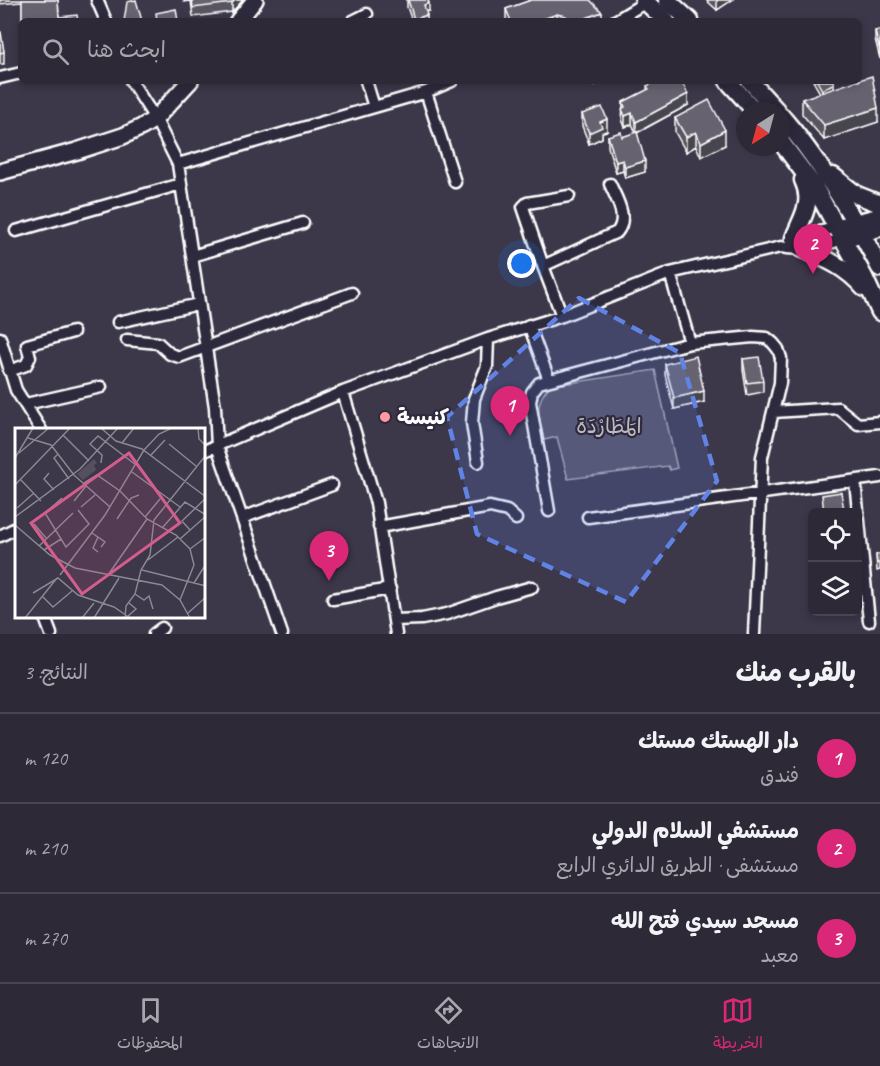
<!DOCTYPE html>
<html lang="ar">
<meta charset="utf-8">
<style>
:root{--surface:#2d2937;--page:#35313f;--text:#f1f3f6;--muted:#a7a6ad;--line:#484552;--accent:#db2777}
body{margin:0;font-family:Caveat,"Playpen Sans Arabic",sans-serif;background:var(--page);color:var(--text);direction:rtl}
.controls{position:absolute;right:18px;bottom:18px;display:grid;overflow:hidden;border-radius:9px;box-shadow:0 3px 9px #0003}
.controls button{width:54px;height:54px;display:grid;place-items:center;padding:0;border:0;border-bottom:2px solid var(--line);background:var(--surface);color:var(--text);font:30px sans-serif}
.compass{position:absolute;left:736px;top:102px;width:54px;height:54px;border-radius:50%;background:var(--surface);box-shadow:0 3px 9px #0003;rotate:216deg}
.you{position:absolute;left:522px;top:264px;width:21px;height:21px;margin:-15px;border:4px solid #fff;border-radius:50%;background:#1a73e8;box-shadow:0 0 0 9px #1a73e833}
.badge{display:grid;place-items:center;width:39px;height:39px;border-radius:50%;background:var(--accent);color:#fff;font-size:20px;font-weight:700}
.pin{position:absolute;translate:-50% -50px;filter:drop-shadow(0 2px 3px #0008)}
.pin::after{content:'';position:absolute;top:32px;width:21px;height:18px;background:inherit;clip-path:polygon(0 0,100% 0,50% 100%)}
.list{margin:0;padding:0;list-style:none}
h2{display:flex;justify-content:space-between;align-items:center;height:78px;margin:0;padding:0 24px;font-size:26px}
h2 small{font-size:20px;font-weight:400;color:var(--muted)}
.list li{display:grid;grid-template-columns:39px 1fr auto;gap:18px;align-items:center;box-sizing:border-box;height:90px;padding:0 24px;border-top:2px solid var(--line)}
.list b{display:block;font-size:22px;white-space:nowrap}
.list p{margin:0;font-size:20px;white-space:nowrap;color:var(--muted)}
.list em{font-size:20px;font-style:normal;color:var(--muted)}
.icon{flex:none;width:33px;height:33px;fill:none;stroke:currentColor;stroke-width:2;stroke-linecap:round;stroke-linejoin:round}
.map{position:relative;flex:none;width:880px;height:634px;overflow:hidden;direction:ltr}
.search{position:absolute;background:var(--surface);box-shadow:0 3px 9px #0003;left:18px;right:18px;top:18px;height:66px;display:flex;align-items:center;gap:15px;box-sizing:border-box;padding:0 21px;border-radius:9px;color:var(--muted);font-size:22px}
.sheet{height:348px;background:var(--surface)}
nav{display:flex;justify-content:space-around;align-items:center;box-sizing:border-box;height:84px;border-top:2px solid var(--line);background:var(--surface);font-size:16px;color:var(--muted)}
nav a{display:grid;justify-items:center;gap:3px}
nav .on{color:var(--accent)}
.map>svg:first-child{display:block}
.green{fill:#555060;stroke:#aaa8b0;stroke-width:1.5}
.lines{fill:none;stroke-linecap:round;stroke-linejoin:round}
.street-casing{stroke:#fff;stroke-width:15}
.secondary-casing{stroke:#fff;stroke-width:20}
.primary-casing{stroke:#fff;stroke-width:21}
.street{stroke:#2f2a3d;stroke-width:10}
.secondary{stroke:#2f2a3d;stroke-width:15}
.primary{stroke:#2f2a3d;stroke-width:16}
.wall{fill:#585460;stroke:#fff;stroke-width:1.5}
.shaded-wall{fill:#47454e;stroke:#fff;stroke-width:1.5}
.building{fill:#666270;stroke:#fff;stroke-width:1.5}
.marked{fill:#6183e4;fill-opacity:0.2;stroke:#6183e4;stroke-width:4.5;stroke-dasharray:12 8;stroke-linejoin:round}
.poi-dot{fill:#ff9aa2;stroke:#2f2a3d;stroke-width:2}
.labels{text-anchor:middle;stroke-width:4.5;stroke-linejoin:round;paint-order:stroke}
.poi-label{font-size:21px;font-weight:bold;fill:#fff;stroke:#2f2a3d;text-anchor:start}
.park-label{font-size:21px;fill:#bbb9bf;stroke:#2f2a3d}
.inset-road{fill:none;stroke:#8a8792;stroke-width:1.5}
.view{fill:#d45d8c;fill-opacity:0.15;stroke:#d45d8c;stroke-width:3}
.inset-edge{fill:none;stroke:#fff;stroke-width:3}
</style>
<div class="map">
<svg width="880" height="634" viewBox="0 0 880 634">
<rect width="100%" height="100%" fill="#3c3749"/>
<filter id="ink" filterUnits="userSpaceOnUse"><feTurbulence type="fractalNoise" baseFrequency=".0167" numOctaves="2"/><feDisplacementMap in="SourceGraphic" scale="12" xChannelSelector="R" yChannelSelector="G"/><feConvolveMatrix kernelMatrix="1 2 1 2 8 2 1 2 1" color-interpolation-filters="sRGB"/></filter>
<g filter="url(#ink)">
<!-- green -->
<path class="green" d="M655,370L677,468L670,470L668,466L568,479L557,437L544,440C540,418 532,404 550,386Z"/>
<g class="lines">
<defs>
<path id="street" d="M97,0L106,21
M353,21L367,14
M615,21L646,2
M0,78L21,73
M131,81L156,120L178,164L215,407L217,446L282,634
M366,81L374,107
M426,92L455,182
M178,164L426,92L452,81
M16,231L181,184
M791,240L837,227
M192,256L303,223
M543,266L617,232C629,218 616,198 610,184
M670,273L690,343
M562,316L543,266L523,207L527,203L569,196
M118,322L199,304
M529,325L549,380
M0,338L16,390L41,430
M127,340L158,343L170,354L179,357L352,293
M9,371L26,365L30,357L27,345L73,332
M343,392L376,503L396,634
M26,404L101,387
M773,412L838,408L858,424L880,422
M204,451L343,392L488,339L562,316L670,273L781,247C800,252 824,243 843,240
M478,462L472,423L474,399L487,366L488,339
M855,481L869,621
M549,511L530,402L532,392L539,383L690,343L753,337L767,338L773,343L778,349L781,358L780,383L762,457L754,634
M588,517L880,477
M242,518L332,485
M379,527L490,507L507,511L516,519
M0,536L16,528
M333,599L390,589
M45,618L51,634
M394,620L422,619L447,614L496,597L532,587
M154,634L162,628"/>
<path id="secondary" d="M238,21L255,0
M0,172L77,151L123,136L142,127L155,119L190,81
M837,227L880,216
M851,237L880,228"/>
<path id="primary" d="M644,0L666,21
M667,0L690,21
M728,81L755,111
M750,81L777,111
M781,116C821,162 852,214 880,268
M781,142L814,186L864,277L880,312
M833,176L857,195L880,204
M794,238C802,217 814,203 803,180
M800,248C826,259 845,266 864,288"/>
</defs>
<!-- street casing -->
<use href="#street" class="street-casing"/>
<!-- secondary casing -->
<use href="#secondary" class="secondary-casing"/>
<!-- primary casing -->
<use href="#primary" class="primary-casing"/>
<!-- street -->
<use href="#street" class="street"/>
<!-- secondary -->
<use href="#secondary" class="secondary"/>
<!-- primary -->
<use href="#primary" class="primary"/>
</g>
<!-- wall -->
<path class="wall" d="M0,0H58L59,17L78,21H22V2L0,4Z
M184,0H243L232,12L193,17L191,1L184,2Z
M407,0L429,11H426L427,21H412L407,7Z
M531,0L602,21H506V9Z
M706,0H732L717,10Z
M880,30V59L875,39V31Z
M0,32L4,52V64H0Z
M813,81H833L834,88L878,122L824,140L802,114V99L820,93Z
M647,86L688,105L637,133L645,172L625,178L623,171L616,173L608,147V136L622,137L636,133L632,124L625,127L622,120L623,102L647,90Z
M582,114L607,131L602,132V138L589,144L582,126Z
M675,118L725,145L701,157L696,146L686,152L675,132Z
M743,359L763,381V392L747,395L743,370Z
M665,364L704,402L674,409L665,375Z
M880,554V570L877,571L876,555Z"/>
<!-- shaded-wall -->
<path class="shaded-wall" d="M235,0H243L232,12V3Z
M717,0H732L717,10Z
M429,3V11L424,12V5Z
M602,12V21H578Z
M557,14V21H537Z
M427,15V21H414V19Z
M595,81H608L595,85Z
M834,83V90L822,97V90Z
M688,94V105L636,133V122Z
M878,108V122L824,140V125Z
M632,113V124L625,127V116Z
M607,119V131L602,132V138L589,144V133L600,122Z
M725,130V145L701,157V143Z
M696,132V146L686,152V137Z
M623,160V171L616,173V162Z
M645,161V172L625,178V167Z
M704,391V402L674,409V398Z"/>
<!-- building -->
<path class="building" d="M22,0H58L59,17L77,15L78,21H38V18H22Z
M136,0L142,21H124L127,2Z
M192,0H235L232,3L193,8Z
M408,0H428L429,3L424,5L427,15L414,19Z
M531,0H590L602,12L578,21H569L566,16L557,14L537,21H511L506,9Z
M176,9L178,21H157L156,13Z
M880,30V51L875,31Z
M0,32H1L4,52L0,53Z
M872,76L878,108L824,125L802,99L856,81H859V80Z
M657,81H681L688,94L636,122L632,113L625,116L622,109L625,107L623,102L649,89L647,86Z
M817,81H833L834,83L822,90Z
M709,100L725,130L701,143L696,132L686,137L675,118Z
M602,107L607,119L600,122L602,127L589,133L582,114Z
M621,132L622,137L637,132L645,161L625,167L623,160L616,162L608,136Z
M696,356L704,391L674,398L665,364Z
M759,357L763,381L747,383L743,359Z
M841,492L844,510L851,509L852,513H824L822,495Z
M880,554V563H877L876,555Z"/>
</g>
<!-- marked area -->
<path class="marked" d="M579,298L680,353L717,481L626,602L477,534L447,417Z"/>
<!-- markers -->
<circle class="poi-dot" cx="385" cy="417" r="6"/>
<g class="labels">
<!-- poi labels -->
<g class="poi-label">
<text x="397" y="424">كنيسة</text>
</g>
<!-- park labels -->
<g class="park-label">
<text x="609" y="433">المَطَارْدَة</text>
</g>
</g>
<!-- overview -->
<g transform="translate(15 428)">
<rect width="190" height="190" fill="#3c3749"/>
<path d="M79,31L82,35L79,37L81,42L68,52L62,46Z" fill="#555060"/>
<path class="inset-road" d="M86,0L101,13L127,21L191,69M183,0L184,11L191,18M48,7L74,33M13,10L36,17L59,47L95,79M107,15L119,0M154,16L181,38M4,25L34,0M43,26L39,30L54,51M135,28L150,12M0,30L18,0M86,35L87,27L75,16L83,8L121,37M117,44L165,79M34,45L29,51L39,62M6,52L26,73M69,55L82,47L105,63L132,91L161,107L175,121L179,137L165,172M0,57L55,0M47,70L30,85L51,119L74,96L63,82M59,73L71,58M66,79L80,67M2,80L19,65M0,89L65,41L103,0M130,89L145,71M102,91L116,70L124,67M19,96L31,110M0,97L35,127L60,140L147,157L165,172L175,190M148,99L170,74L191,87M175,102L167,93L191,70M77,105L90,114L86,119M165,111L191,88M24,118L58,85M175,121L191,109M29,122L46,111M83,124L78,120L83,109M133,132L163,109M127,142L191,158M45,147L90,87L129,22L144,6L157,0M93,147L132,91M179,155L189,139M18,165L43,150L63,167L99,179L115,190M120,166L129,172L134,168L138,181M28,169L38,179L57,163M173,185L191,169M113,188L121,181L114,175M10,190L42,150M67,190L79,175M79,190L104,150M110,190L111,178L120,166L126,142L135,127L139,92L191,27"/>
<path class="view" d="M114,25L165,95L67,166L16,95Z"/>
<rect width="190" height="190" class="inset-edge"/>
</g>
</svg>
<div class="controls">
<button><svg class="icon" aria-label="locate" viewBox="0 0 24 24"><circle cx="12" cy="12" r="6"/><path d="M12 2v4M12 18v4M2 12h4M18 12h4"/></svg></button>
<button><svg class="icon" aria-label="layers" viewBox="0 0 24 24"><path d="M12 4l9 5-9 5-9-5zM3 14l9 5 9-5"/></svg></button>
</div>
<svg class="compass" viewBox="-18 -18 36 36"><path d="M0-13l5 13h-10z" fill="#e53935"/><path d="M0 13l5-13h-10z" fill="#a7a6ad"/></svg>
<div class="you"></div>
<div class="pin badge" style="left:510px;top:436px">1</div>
<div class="pin badge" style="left:813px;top:274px">2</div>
<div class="pin badge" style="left:329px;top:581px">3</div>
<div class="search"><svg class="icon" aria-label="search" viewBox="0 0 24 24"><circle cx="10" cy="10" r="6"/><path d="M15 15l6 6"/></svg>ابحث هنا</div>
</div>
<section class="sheet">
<h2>بالقرب منك<small>النتائج: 3</small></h2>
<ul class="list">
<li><span class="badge">1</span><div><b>دار الهستك مستك</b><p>فندق</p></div><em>120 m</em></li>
<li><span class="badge">2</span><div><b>مستشفي السلام الدولي</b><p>مستشفى · الطريق الدائري الرابع</p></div><em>210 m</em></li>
<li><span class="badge">3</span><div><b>مسجد سيدي فتح الله</b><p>معبد</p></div><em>270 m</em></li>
</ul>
</section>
<nav>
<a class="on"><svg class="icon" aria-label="map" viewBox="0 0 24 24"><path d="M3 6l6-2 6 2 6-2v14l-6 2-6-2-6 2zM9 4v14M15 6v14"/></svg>الخريطة</a>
<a><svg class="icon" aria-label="directions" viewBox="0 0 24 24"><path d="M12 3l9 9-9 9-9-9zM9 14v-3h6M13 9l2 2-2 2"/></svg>الاتجاهات</a>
<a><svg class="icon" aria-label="saved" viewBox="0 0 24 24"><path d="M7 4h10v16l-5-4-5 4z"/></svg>المحفوظات</a>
</nav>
